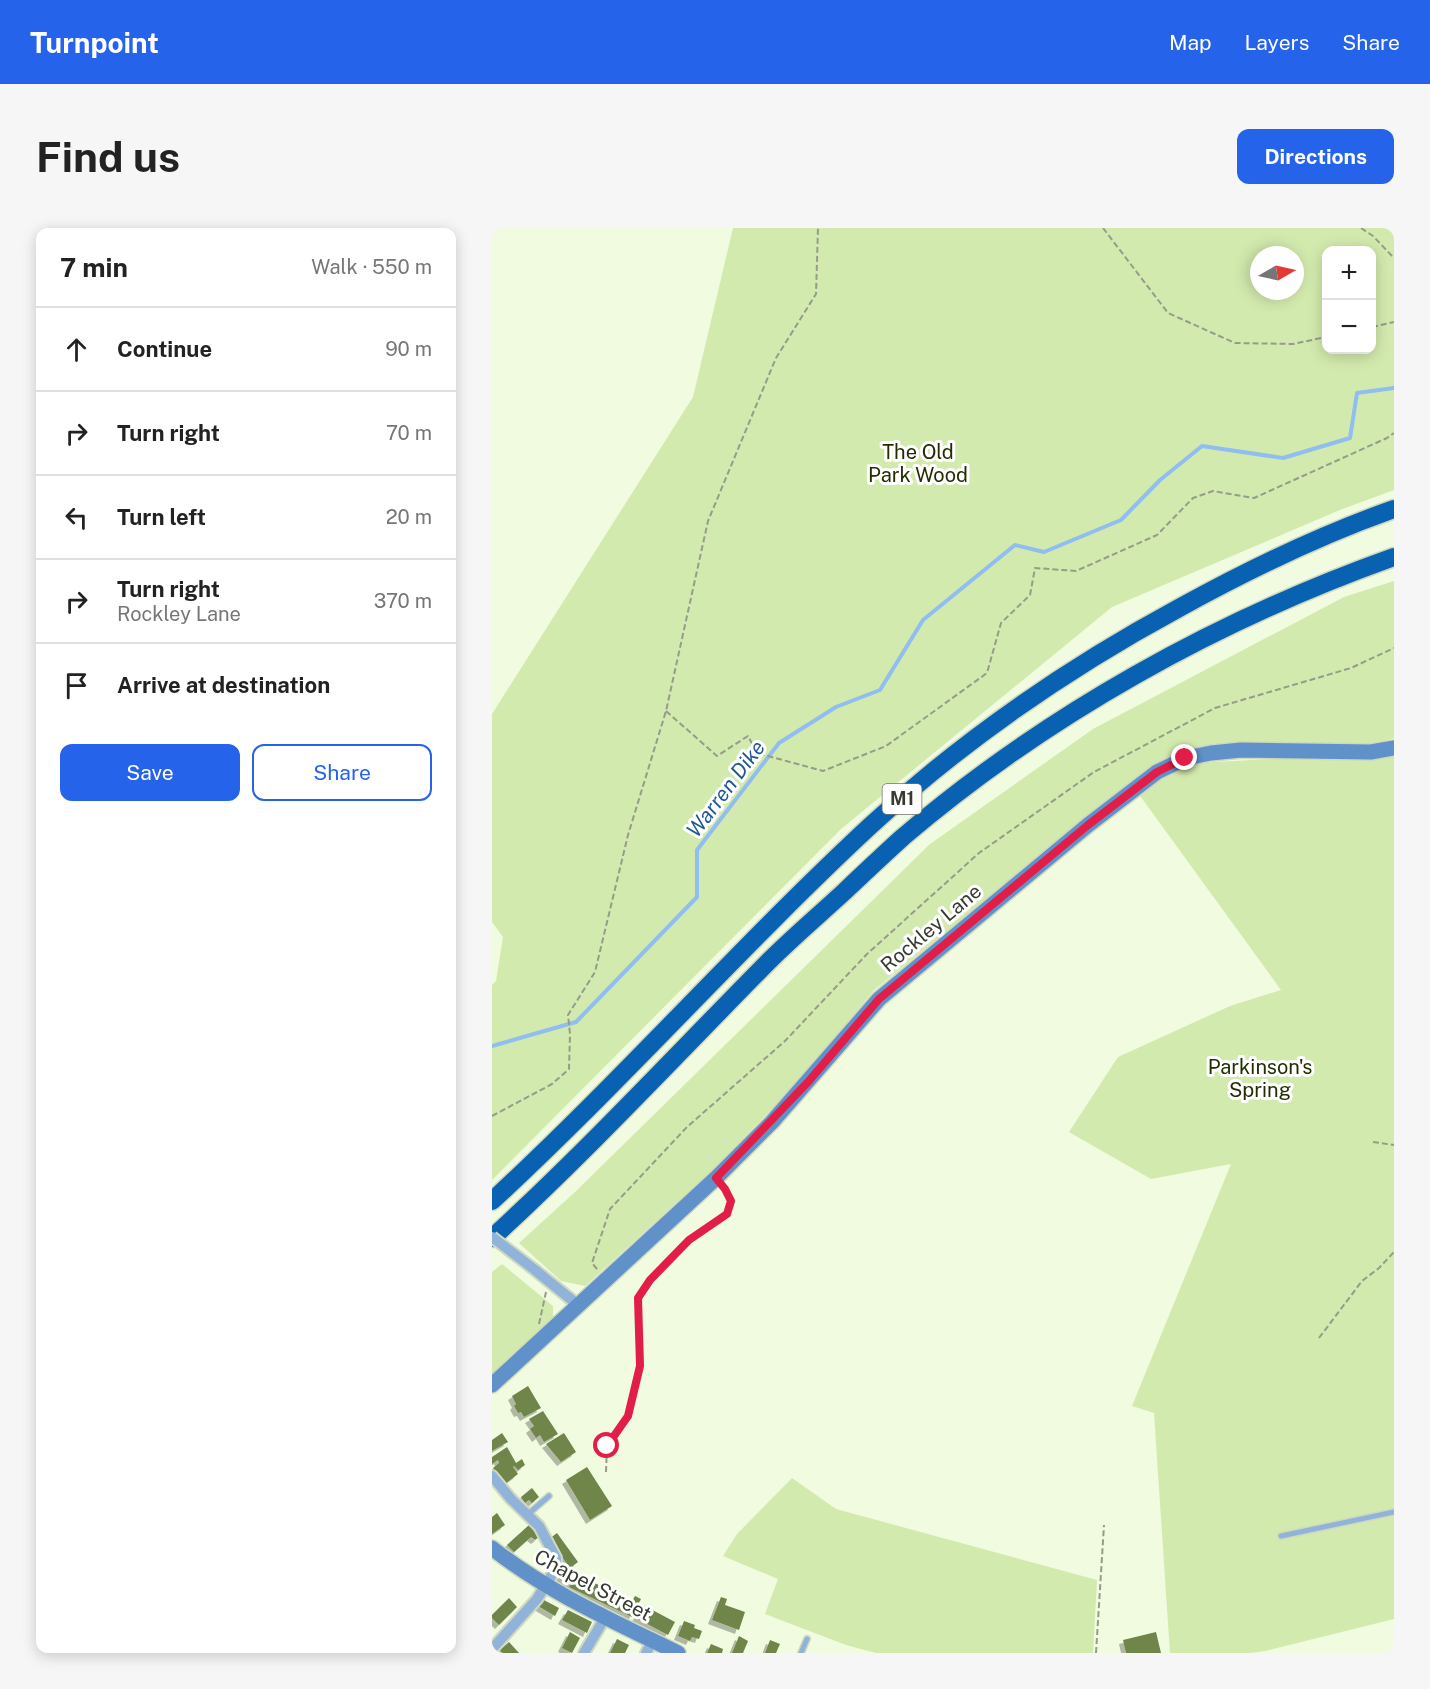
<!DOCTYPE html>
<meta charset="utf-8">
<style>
:root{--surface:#fff;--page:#f6f6f6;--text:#222;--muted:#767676;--line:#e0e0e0;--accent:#2563eb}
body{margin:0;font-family:"Public Sans",sans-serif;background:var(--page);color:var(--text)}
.controls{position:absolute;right:18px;top:18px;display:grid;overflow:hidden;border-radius:12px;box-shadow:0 3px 15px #0003}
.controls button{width:54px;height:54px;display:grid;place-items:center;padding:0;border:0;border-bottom:2px solid var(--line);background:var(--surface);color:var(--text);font:30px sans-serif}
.compass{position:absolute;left:758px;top:18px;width:54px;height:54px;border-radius:50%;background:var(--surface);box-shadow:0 3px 15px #0003;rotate:81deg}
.stop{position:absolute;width:18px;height:18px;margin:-14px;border:4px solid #e11d48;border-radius:50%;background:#fff}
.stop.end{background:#e11d48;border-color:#fff;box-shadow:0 2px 6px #0008}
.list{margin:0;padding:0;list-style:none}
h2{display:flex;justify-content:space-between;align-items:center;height:78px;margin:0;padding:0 24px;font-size:26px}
h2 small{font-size:20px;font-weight:400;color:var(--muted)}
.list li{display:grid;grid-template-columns:39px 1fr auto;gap:18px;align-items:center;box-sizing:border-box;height:84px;padding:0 24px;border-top:2px solid var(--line)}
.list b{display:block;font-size:22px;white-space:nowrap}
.list p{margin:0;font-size:20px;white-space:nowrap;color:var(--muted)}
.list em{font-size:20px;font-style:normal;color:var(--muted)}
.actions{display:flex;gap:12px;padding:18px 24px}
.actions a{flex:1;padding:14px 0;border:2px solid var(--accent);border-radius:12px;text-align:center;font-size:21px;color:var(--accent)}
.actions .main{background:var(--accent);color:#fff}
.icon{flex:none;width:33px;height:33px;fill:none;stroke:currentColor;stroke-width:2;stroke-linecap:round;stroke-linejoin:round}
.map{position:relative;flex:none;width:902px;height:1425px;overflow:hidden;border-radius:12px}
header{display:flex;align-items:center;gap:36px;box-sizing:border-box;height:84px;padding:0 30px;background:var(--accent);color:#fff}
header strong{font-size:28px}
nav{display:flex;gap:33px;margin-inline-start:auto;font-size:21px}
.intro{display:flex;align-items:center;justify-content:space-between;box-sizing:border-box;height:144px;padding:0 36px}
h1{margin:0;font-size:42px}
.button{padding:15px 27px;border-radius:12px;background:var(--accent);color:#fff;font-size:21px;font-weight:700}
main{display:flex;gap:36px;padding:0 36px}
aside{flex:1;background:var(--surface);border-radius:12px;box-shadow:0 3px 15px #0003}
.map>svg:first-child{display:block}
.green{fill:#d3eaae;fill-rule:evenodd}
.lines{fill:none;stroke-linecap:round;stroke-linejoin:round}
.stream{stroke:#91bdf0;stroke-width:4}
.building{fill:#70854a;filter:url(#shadow)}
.lane-casing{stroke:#cfd8c0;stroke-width:8}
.street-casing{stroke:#cfd8c0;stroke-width:14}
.secondary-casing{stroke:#cfd8c0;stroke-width:18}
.highway-casing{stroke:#cfd8c0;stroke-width:21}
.path{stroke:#959c89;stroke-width:2;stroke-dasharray:6 3;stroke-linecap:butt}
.lane{stroke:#92b3d9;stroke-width:5}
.street{stroke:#92b3d9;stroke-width:10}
.secondary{stroke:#6091c9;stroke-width:15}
.highway{stroke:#0961b1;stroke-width:18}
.street-bridge-casing{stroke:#cfd8c0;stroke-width:14;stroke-linecap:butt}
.street-bridge{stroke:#92b3d9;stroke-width:10}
.route{stroke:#e11d48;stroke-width:8}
.labels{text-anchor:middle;stroke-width:6;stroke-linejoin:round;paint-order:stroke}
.shield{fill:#fff;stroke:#72756e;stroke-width:1.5}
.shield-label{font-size:18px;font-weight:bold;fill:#363a30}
.park-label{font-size:20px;fill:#212f00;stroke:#fff}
.street-label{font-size:20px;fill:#363a30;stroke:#fff}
.water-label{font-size:21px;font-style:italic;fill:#1e5896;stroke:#fff}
</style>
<header>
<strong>Turnpoint</strong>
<nav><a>Map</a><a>Layers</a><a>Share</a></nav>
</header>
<div class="intro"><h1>Find us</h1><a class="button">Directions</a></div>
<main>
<aside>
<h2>7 min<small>Walk · 550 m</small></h2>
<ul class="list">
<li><svg class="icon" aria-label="ahead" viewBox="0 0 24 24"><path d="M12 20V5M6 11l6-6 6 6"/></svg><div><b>Continue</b></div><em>90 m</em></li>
<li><svg class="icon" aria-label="right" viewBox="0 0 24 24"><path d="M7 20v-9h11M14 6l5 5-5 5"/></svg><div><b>Turn right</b></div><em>70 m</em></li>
<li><svg class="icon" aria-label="left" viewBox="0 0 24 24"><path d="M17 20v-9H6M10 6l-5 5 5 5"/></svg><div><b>Turn left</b></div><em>20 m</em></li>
<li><svg class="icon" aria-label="right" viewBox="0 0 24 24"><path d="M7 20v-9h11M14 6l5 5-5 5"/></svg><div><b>Turn right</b><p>Rockley Lane</p></div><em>370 m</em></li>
<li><svg class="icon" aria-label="arrive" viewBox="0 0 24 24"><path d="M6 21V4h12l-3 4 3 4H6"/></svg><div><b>Arrive at destination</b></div></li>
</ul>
<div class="actions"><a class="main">Save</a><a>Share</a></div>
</aside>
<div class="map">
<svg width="902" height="1425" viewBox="0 0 902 1425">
<defs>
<filter id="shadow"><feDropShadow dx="-4" dy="4" stdDeviation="0" flood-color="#0004"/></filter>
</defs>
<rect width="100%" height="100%" fill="#f0fbdf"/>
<!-- green -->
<path class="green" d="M241,0H902V262L848,282L620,379L349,601L0,952V757L4,753L11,709L0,694V486L201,169ZM834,22H880V122H834ZM767,27H803V63H767Z
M902,353V510L880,517L746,515L659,539L382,762L307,853L219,943L93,1058L69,1053L27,1015L82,965L438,616L601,501L852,369Z
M902,527V1391L773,1423L758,1425H678L662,1185L640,1178L739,936L659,951L577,904L626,829L738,778L789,762L646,565L670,549L703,535L801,530L899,529Z
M10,1036L61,1078V1091L0,1148V1044Z
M300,1250L344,1281L605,1352L601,1425H384L354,1417L273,1386L286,1351L231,1328L245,1306Z"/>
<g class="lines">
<!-- stream -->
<path class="stream" d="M0,818L84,794L205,669V622L287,515L344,479L388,462L431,392L523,317L552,324L629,292L668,252L710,218L791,230L858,210L865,165L902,160"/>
</g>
<!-- building -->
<path class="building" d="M36,1158L49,1180L32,1189L29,1184L26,1185L22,1178L24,1176L20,1168Z
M51,1183L66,1206L52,1214L48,1207L44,1210L38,1201L42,1198L37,1191Z
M10,1205L16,1214L0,1223V1212Z
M72,1205L84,1224L69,1234L54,1216Z
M15,1219L24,1235L30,1231L33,1237L26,1242L22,1238L21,1239L26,1246L13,1256L1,1240L7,1235L6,1232L0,1236V1229Z
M95,1239L120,1278L98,1292L74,1252Z
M40,1260L47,1269L40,1275L37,1272L33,1275L29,1269Z
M5,1285L13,1297L0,1306V1289Z
M37,1297L47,1309L43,1312L39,1309L22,1324L15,1317Z
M65,1305L86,1334L78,1340L57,1311Z
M71,1343L83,1348L84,1346L140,1373L143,1368L149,1371L140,1389L77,1359L79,1356L67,1351Z
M229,1369L235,1371L233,1377L253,1384L247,1402L220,1392Z
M17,1370L25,1379L7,1397L0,1390V1387Z
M50,1371L67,1380L63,1388L46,1378Z
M151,1377L183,1394L176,1407L144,1390Z
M76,1382L100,1394L95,1405L70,1392Z
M192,1393L203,1397L202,1400L210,1403L207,1411L200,1409L198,1413L186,1408Z
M78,1404L88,1410L80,1425L70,1420Z
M664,1404L669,1425H634L631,1412Z
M247,1408L256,1413L251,1425H240Z
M125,1411L137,1417L133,1425H118Z
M278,1412L288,1416L284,1425H273Z
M17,1414L27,1425H10L8,1422Z
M219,1416L231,1421L230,1425H215Z"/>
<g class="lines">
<defs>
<path id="lane" d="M35,1287L57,1268
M789,1308L902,1284
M309,1425L315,1411"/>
<path id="street" d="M43,1042L86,1077
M0,1248L19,1271L47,1298L64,1330L63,1342L45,1371L0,1421
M92,1425L114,1388
M154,1425L161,1412"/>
<path id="secondary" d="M0,1157L224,950L280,894L387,771L596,597L665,544L694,530L719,525L749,522L879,524L902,520
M0,1320C55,1364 123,1394 186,1425"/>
<path id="highway" d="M0,973C130,853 247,720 377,599C470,513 576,440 687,380C756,342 828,307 902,281
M0,1010C96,922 184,827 276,734C300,710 327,687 352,664C371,646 391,627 411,609C554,487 725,392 902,329"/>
</defs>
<!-- lane casing -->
<use href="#lane" class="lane-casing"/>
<!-- street casing -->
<use href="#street" class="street-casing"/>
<!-- secondary casing -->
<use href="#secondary" class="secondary-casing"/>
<!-- highway casing -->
<use href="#highway" class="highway-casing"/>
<!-- path -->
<path class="path" d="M611,0L676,85L743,115L801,116L834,109
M869,0L881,8L902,30
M880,99L902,94
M174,483L225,528L256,508L265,525L331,543L394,518L495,445L509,395L538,367L543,340L584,343L665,307L701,270L721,263L762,270L895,210L902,205
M0,888L60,856L77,841L78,806L76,787L103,744L136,607L174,483L216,293L284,130L324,66L326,0
M881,914L902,917
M105,1041L100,1035L118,981L195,899L293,813L375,726L487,625L602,544L723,480L859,440L902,420
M47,1096L54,1064
M827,1110L870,1053L887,1040L902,1024
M114,1244L115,1218L136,1188L148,1138L146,1070L158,1051L197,1012L235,986L239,973L231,959
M604,1425L612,1297"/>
<!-- lane -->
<use href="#lane" class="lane"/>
<!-- street -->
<use href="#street" class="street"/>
<!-- secondary -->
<use href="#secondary" class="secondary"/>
<!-- highway -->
<use href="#highway" class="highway"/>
<defs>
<path id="street-bridge" d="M0,1009L43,1042"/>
</defs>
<!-- street-bridge casing -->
<use href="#street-bridge" class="street-bridge-casing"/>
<!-- street-bridge -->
<use href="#street-bridge" class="street-bridge"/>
</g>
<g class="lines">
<!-- route -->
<path class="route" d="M115,1218L136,1188L148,1138L146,1070L158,1052L197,1012L235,986L239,973L233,961L224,950L316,854L387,771L596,597L665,544L693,530"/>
</g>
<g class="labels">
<!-- shield labels -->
<rect class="shield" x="390.5" y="556" width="39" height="30" rx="4.5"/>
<g class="shield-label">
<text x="410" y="577">M1</text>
</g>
<!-- park labels -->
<g class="park-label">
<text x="426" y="231">The Old<tspan x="426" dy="23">Park Wood</tspan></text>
<text x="768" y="846">Parkinson's<tspan x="768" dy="23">Spring</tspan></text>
</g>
<!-- street labels -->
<g class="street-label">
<text transform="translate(439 700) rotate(-40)" y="7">Rockley Lane</text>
<text transform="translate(101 1357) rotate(28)" y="7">Chapel Street</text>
</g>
<!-- water labels -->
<g class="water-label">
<text transform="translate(234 561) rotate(-53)" y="7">Warren Dike</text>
</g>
</g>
</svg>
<div class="controls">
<button>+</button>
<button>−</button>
</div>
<svg class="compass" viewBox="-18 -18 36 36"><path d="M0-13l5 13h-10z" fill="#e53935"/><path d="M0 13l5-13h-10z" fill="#767676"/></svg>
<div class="stop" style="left:115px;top:1218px"></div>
<div class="stop end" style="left:693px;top:530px"></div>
</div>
</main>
